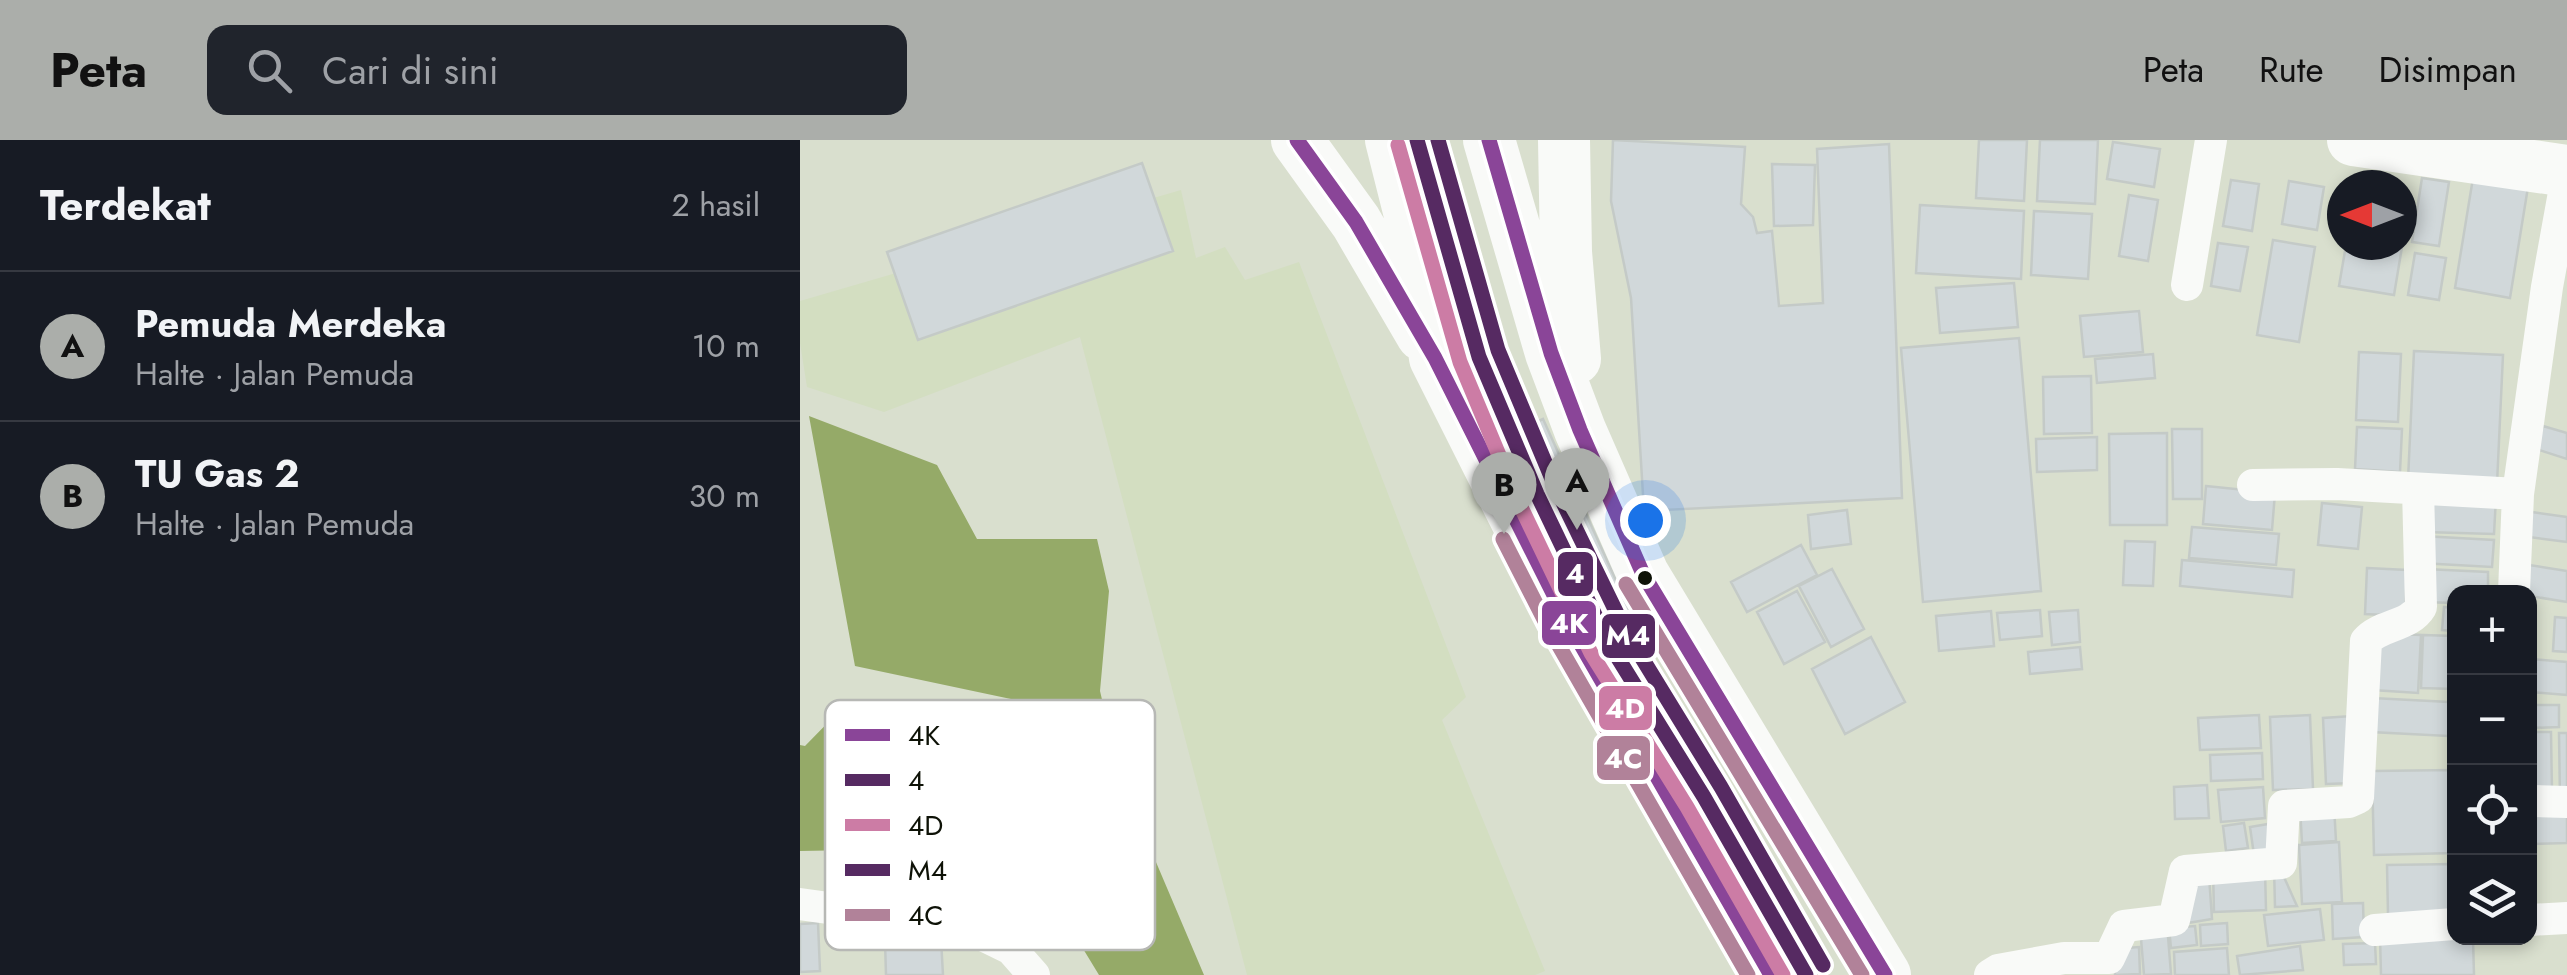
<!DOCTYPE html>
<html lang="id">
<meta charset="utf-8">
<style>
:root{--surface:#171b24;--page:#20242c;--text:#f1f3f6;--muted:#9ea1a6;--line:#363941;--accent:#abaeaa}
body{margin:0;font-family:Jost,sans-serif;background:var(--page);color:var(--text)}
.controls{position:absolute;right:30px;bottom:30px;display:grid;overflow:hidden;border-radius:20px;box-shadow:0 5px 15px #0003}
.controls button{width:90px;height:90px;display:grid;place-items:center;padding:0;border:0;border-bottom:2px solid var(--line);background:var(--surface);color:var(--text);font:50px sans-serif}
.compass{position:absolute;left:1527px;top:30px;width:90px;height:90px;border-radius:50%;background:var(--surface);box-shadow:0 5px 15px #0003;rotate:270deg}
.you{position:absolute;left:845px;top:380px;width:35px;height:35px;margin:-25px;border:8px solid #fff;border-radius:50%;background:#1a73e8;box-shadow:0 0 0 15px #1a73e833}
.badge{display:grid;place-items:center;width:65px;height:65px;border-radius:50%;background:var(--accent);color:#111;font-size:32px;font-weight:700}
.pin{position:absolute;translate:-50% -82px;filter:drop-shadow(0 2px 5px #0008)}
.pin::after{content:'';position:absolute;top:52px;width:35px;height:30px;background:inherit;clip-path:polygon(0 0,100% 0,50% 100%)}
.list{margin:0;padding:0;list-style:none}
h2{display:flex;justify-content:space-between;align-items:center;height:130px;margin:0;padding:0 40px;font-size:42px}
h2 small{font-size:32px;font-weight:400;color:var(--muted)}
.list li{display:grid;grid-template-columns:65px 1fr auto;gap:30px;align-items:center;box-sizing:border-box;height:150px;padding:0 40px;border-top:2px solid var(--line)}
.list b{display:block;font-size:38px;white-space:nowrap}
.list p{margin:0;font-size:32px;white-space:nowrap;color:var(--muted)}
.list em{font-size:32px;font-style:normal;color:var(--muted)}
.icon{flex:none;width:55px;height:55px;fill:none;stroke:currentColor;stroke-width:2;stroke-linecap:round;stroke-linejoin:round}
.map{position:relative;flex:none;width:1767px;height:835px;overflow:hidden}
header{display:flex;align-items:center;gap:60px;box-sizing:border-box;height:140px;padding:0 50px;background:var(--accent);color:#111}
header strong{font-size:48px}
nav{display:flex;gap:55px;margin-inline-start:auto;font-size:35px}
.search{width:700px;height:90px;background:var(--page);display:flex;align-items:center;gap:25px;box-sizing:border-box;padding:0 35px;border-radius:20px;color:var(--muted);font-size:38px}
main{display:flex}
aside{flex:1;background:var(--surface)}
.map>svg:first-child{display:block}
.built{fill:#d3dec1}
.water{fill:#95aa68}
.building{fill:#d1d8da;stroke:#c4cac7;stroke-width:2.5}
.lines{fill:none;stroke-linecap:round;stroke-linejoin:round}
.minor{stroke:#f9faf8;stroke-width:32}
.primary{stroke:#f9faf8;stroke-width:52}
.bus-1-casing{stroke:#fff;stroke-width:22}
.bus-2-casing{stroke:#fff;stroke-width:22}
.bus-3-casing{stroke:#fff;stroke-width:22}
.bus-4-casing{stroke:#fff;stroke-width:22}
.bus-5-casing{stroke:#fff;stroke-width:22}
.bus-1{stroke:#8a4598;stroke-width:15}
.bus-2{stroke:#562a62;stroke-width:15}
.bus-3{stroke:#cc7ca5;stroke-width:15}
.bus-4{stroke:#562a62;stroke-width:15}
.bus-5{stroke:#b18299;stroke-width:15}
.bus-dot{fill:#0e1207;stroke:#fff;stroke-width:4}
.key{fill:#fff;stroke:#b7b8b5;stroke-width:2.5}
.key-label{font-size:28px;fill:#0e1207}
.line-badge{stroke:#fff;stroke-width:4}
.badge-label{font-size:28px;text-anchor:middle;font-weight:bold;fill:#fff}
</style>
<header>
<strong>Peta</strong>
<div class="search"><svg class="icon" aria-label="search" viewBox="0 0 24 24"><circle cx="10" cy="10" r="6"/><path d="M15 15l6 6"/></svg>Cari di sini</div>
<nav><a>Peta</a><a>Rute</a><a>Disimpan</a></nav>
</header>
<main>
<aside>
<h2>Terdekat<small>2 hasil</small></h2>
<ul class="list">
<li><span class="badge">A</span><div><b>Pemuda Merdeka</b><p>Halte · Jalan Pemuda</p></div><em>10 m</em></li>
<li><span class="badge">B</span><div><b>TU Gas 2</b><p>Halte · Jalan Pemuda</p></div><em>30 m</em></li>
</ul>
</aside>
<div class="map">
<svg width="1767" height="835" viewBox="0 0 1767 835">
<rect width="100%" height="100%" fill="#d9dfce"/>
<!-- built -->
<path class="built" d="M381,50L396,118L425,107L445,140L499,122L666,557L642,580L745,831L735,835H447L280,197L84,272L7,247L0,203V161Z"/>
<!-- water -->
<path class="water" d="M9,276L137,325L177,399H297L309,451L300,551L312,602L273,572L55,526Z
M50,560L152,569L285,609L336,675L404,835H299L243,743L55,710L0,711V605L5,606Z"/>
<!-- building -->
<path class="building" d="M813,0L945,7L941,64L953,77L957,93L972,91L979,166L1023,163L1017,9L1089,4L1102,358L844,371L831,158L811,61Z
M1179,0H1227L1224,61L1176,58Z
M1240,0H1298L1295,64L1237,61Z
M1313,2L1360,9L1354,47L1307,39Z
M342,23L373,111L118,200L87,112Z
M972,24L1015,25L1013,85L974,86Z
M1622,38L1649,42L1639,106L1612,102Z
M1673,38L1728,47L1710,158L1655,148Z
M1431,40L1459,44L1452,91L1423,86Z
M1489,41L1524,47L1517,90L1482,84Z
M1329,55L1358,60L1348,121L1319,116Z
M1602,58L1610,59L1594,155L1539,146L1546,105H1602Z
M1120,65L1224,71L1221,139L1116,133Z
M1234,71L1292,74L1288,139L1231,135Z
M1473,100L1515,107L1499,202L1457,195Z
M1418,103L1448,107L1440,151L1411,146Z
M1615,113L1646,118L1639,160L1608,155Z
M1214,143L1218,187L1140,193L1136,148Z
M1339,171L1343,212L1284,217L1280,176Z
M1219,198L1241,451L1123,462L1101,208Z
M1614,211L1703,215L1697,344L1608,340Z
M1559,212L1601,214L1598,282L1556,280Z
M1353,214L1355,238L1297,243L1295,219Z
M1291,236L1292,293L1244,294L1243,237Z
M743,279L843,500L818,510L719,290Z
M1743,286L1767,293V319L1736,309Z
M1557,287L1602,289L1600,332L1555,329Z
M1372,289H1402V359H1373Z
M1367,293V385H1310L1309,294Z
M1297,297V330L1237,332L1236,299Z
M1406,346L1475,353L1472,390L1403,384Z
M1625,354L1696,357L1694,394L1624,392Z
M1522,363L1562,367L1558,409L1518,405Z
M1047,370L1051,404L1011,409L1008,375Z
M1732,372L1767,377V402L1729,397Z
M1392,387L1479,394L1476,425L1389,418Z
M1622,396L1694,400L1692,427L1620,423Z
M1325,401L1355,402L1353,446L1323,445Z
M1001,405L1017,435L947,472L931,442Z
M1382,420L1494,430L1492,457L1380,446Z
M1723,424L1767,431V462L1730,456Z
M1567,428L1607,430L1605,476L1565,474Z
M1032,429L1064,489L1031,507L999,446Z
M1625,429L1688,432V452H1654V463L1623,462Z
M997,451L1025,502L984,524L957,472Z
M1644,467L1654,468V491L1642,490Z
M1240,470L1242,496L1200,500L1197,473Z
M1278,470L1280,502L1252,505L1249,472Z
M1191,471L1194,506L1139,511L1136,476Z
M1755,477L1767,478V512L1753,511Z
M1576,493L1621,495L1618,553L1573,550Z
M1623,495L1654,496V549L1621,548Z
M1071,497L1105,562L1045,594L1012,529Z
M1280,507L1282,529L1230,534L1228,512Z
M1731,519L1767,522V555L1730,552Z
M1572,558L1649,562L1648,596L1571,592Z
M1730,565H1759V587L1730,588Z
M1459,575L1461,608L1400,610L1398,578Z
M1510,575L1513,649L1473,650L1470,577Z
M1552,576L1554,643L1526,644L1523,578Z
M1730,592H1751L1752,652H1730Z
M1759,593H1767V659L1760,660Z
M1462,613L1463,639L1411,641L1410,615Z
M1654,630V713L1574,715L1572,631Z
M1407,645L1409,678L1375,679L1374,647Z
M1463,647L1465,678L1421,682L1418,650Z
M1730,664H1767V703L1730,704Z
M1534,666L1536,701L1502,703L1500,667Z
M1444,683L1448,708L1426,711L1423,686Z
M1468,684L1472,713L1454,715L1450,687Z
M1539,702L1542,762L1502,764L1499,705Z
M1654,724V775H1588L1587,725Z
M1474,727L1483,735L1497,766L1475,767Z
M1465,730L1466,770L1414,772L1413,731Z
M1409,736L1412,779L1388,783L1385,739Z
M1563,763L1564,797L1533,799L1532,764Z
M1520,769L1524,800L1468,806L1464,775Z
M18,783L20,831L0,832V784Z
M1427,783L1428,804L1401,806L1400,785Z
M1367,784L1371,834L1344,835L1340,786Z
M1395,786L1397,805L1371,808L1369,788Z
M1580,797L1673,798L1674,835H1581Z
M141,799L143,835H86L85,801Z
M1575,803L1576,824L1544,825L1543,804Z
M1500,806L1503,830L1440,835L1437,816Z
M1339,807L1340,834L1315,835L1314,809Z
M1427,808L1429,835H1375L1374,812Z"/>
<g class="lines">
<!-- minor -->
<path class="minor" d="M1387,145L1411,0
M1453,345L1537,344L1718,354
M1714,452L1718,354L1747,147L1767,36
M1730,661L1767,662
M0,764L166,787L211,809L234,835
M1730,780L1767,778
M1575,790L1654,784
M1190,835L1198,830L1264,818H1309L1324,786L1374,780L1385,731L1481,723L1484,666L1549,662L1558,658L1566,501C1581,484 1609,487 1621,467L1618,349"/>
<!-- primary -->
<path class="primary" d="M497,0L556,82L622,195
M591,0L620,115L635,218L764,475L971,835
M689,0L751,213L780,290L843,434L1085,835
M764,0L766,112L775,219
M1553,0L1767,31"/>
<defs>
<path id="bus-1" d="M497,0L556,82L635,218L764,475L971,835
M689,0L751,213L780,290L843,434L1085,835"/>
<path id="bus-2" d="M617,0L679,217L737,354L808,502L904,657L1006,835"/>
<path id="bus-3" d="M598,5L660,222L719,363L791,513L887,667L983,835"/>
<path id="bus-4" d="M638,0L698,210L755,346L826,492L921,647L1023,825"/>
<path id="bus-5" d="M703,399L747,485L948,835
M826,444L1062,835"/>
</defs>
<!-- bus-1 casing -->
<use href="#bus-1" class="bus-1-casing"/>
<!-- bus-2 casing -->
<use href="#bus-2" class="bus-2-casing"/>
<!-- bus-3 casing -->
<use href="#bus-3" class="bus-3-casing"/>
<!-- bus-4 casing -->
<use href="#bus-4" class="bus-4-casing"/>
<!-- bus-5 casing -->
<use href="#bus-5" class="bus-5-casing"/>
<!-- bus-1 -->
<use href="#bus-1" class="bus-1"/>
<!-- bus-2 -->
<use href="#bus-2" class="bus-2"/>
<!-- bus-3 -->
<use href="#bus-3" class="bus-3"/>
<!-- bus-4 -->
<use href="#bus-4" class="bus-4"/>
<!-- bus-5 -->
<use href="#bus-5" class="bus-5"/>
</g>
<!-- markers -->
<circle class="bus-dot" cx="845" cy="438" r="9"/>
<!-- legend -->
<rect x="25" y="560" width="330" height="250" rx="15" class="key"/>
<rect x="45" y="589" width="45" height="12" fill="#8a4598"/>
<rect x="45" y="634" width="45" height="12" fill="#562a62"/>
<rect x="45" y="679" width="45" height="12" fill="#cc7ca5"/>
<rect x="45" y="724" width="45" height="12" fill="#562a62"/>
<rect x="45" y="769" width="45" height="12" fill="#b18299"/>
<g class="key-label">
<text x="108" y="605">4K</text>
<text x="108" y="650">4</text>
<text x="108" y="695">4D</text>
<text x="108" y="740">M4</text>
<text x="108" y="785">4C</text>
</g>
<g class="line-badge">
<rect x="756" y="410" width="39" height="48" rx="10" fill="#562a62"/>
<rect x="740" y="459" width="58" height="48" rx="10" fill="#8a4598"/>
<rect x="800" y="472" width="57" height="48" rx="10" fill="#562a62"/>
<rect x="797" y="544" width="57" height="48" rx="10" fill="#cc7ca5"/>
<rect x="795" y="594" width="57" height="48" rx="10" fill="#b18299"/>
</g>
<g class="badge-label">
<text x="775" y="443">4</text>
<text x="769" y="493">4K</text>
<text x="828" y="505">M4</text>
<text x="825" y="578">4D</text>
<text x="823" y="628">4C</text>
</g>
</svg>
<div class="controls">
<button>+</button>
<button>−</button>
<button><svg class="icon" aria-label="locate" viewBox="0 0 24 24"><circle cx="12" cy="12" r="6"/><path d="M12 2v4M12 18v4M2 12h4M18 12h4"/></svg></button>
<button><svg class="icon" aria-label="layers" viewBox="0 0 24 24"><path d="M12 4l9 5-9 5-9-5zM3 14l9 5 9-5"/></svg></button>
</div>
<svg class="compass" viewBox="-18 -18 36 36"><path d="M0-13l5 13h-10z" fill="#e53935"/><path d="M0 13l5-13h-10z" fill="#9ea1a6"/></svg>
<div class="you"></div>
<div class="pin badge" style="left:777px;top:390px">A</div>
<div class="pin badge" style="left:704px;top:394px">B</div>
</div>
</main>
